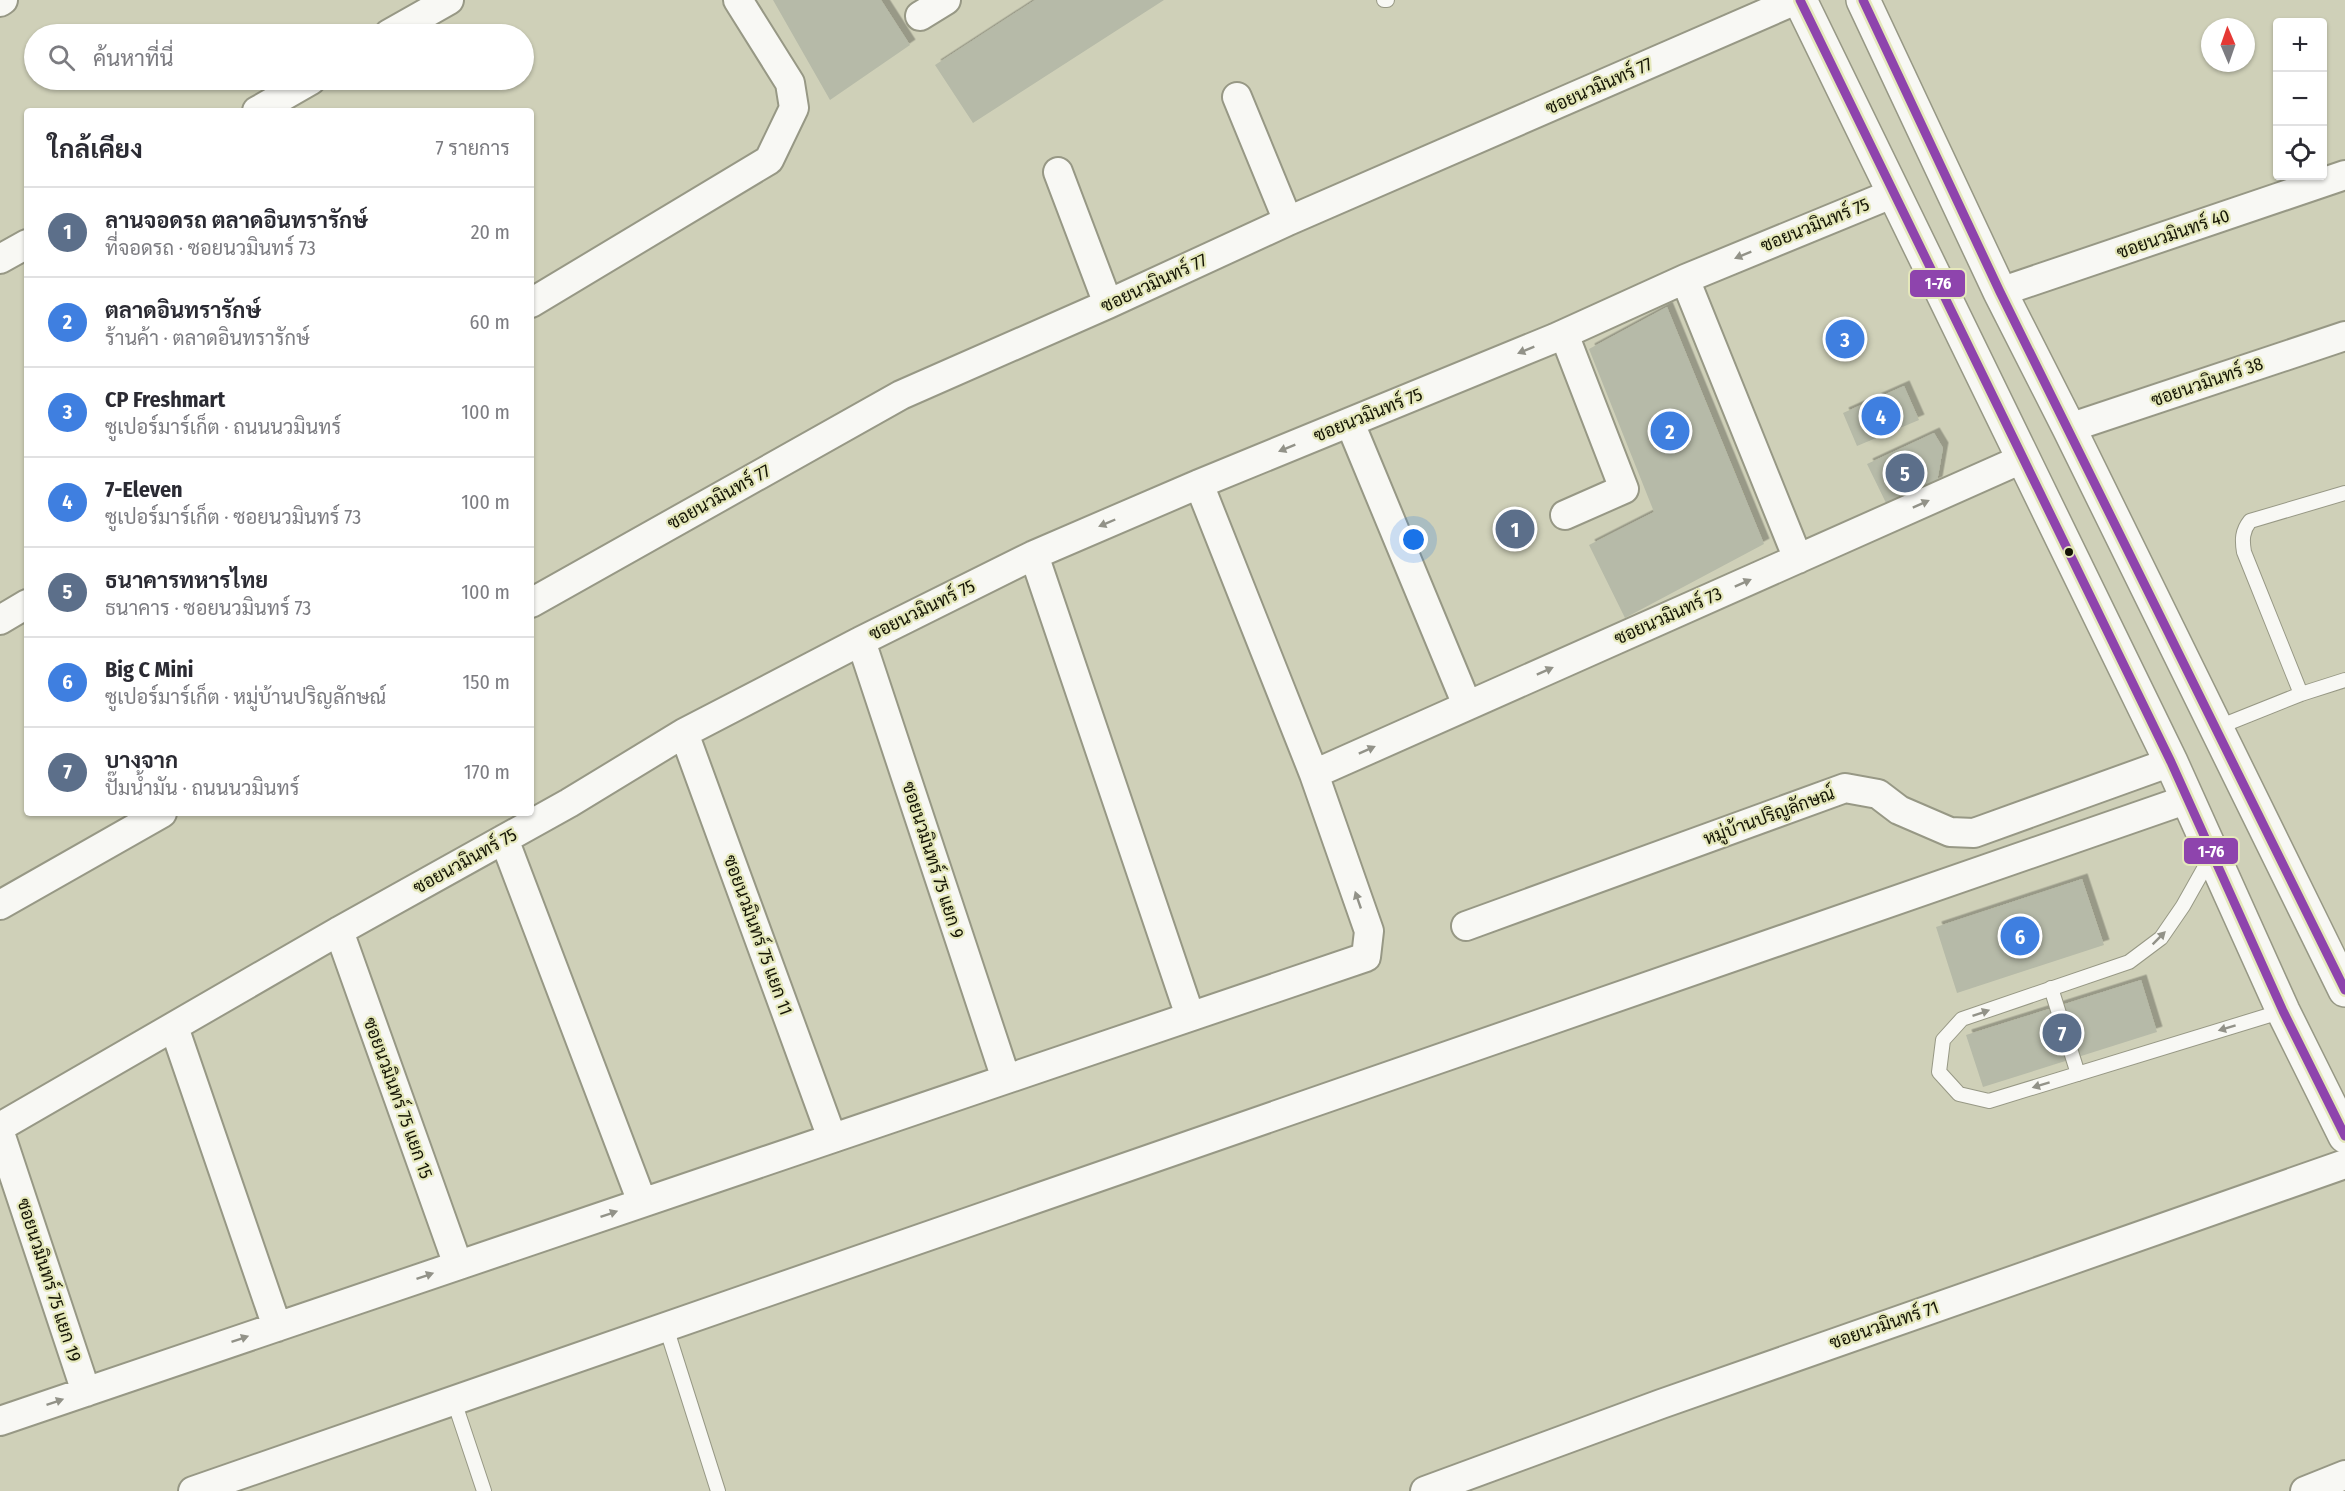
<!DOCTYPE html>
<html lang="th">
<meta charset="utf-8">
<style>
:root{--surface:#fff;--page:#f7f7f7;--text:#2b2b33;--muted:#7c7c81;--line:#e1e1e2;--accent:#b45309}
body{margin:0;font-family:"Fira Sans Condensed",Sarabun,sans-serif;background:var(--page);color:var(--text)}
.controls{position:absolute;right:18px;top:18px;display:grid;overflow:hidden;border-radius:6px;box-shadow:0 2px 4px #0004}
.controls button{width:54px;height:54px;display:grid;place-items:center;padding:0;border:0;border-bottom:2px solid var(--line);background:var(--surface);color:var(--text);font:30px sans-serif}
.compass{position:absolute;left:2201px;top:18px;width:54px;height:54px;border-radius:50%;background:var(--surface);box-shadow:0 2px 4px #0004;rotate:358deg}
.you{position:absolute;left:1414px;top:540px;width:21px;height:21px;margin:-15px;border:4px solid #fff;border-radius:50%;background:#1a73e8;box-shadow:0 0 0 9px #1a73e833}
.badge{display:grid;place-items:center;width:39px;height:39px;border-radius:50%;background:var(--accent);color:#fff;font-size:20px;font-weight:700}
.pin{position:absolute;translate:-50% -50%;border:3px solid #fff;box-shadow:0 2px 6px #0006}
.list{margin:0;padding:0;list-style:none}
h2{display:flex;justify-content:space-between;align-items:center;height:78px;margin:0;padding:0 24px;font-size:26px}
h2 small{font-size:20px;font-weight:400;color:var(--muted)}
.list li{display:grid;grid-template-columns:39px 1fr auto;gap:18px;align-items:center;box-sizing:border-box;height:90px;padding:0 24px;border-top:2px solid var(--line)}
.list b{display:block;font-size:22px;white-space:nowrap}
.list p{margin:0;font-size:20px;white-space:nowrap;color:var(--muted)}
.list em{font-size:20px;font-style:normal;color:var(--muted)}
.icon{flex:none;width:33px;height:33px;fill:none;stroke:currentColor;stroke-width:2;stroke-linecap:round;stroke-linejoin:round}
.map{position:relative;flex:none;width:2345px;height:1491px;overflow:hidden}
.search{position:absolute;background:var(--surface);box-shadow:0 2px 4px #0004;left:24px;top:24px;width:510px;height:66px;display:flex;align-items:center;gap:15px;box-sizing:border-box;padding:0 21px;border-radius:33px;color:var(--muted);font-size:22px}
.panel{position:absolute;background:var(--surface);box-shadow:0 2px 4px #0004;left:24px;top:108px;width:510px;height:708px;border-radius:6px}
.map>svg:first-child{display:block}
.building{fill:#b6baa8;filter:url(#shadow)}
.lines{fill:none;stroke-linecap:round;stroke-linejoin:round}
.lane-casing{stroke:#979885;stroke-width:16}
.street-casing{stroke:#979885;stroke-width:32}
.secondary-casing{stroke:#979885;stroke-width:36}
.lane{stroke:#f8f8f4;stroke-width:14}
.street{stroke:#f8f8f4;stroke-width:28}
.secondary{stroke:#f8f8f4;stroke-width:33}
.bus-1-casing{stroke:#e5e8bb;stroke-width:14}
.bus-1{stroke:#8e44ad;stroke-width:9}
.oneway{fill:#929288}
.bus-dot{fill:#151505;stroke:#e5e8bb;stroke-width:2}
.labels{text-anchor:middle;stroke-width:4.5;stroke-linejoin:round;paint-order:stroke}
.street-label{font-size:18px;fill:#151505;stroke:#e5e8bb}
.line-badge{stroke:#e5e8bb;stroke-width:2}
.badge-label{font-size:16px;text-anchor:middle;font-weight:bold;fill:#fff}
</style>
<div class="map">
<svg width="2345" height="1491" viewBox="0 0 2345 1491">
<defs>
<filter id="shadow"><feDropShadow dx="5.5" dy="-5.5" stdDeviation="0" flood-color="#0004"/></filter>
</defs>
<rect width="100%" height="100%" fill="#cfd0b8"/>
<!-- building -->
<path class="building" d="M773,0H881L910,45L830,100Z
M1035,0H1164L973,123L935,65Z
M1667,307L1764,544L1625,618L1589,545L1654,512L1589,349Z
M1904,386L1919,420L1857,446L1843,413Z
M1934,433L1943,448L1937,482L1887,505L1867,464Z
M2082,879L2104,945L1957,993L1936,927Z
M2141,980L2157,1032L1983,1087L1966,1035Z"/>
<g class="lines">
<defs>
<path id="lane" d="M1384,0H1387
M2345,493L2250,521C2242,531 2242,540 2244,552L2301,694L2345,680
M2216,728L2301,694
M2210,858L2183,906L2161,938L2129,962L1962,1019L1943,1040L1939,1072L1959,1094L1989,1101L2283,1011
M2051,988L2078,1074
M666,1327L718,1491
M454,1401L484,1491"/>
<path id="street" d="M0,2L3,0
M920,16L946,0
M389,34L449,0
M1237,97L1288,221
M257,111L311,80
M1058,172L1108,304
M0,259L27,244
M1685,279L1798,559
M2000,292L2345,175
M531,303L769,160L794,108L790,83L738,0
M1564,334L1624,489L1565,515
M1350,423L1467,705
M2069,428L2345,336
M1034,555L1190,1016
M531,603L901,395L1108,304L1288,221L1796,0
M0,620L27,604
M861,641L1006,1079
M684,733L832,1138
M1314,774L2022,459
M504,839L642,1202
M0,905L162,813
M1466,926L1845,788L1878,794L1899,810L1950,832L1974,833L2171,762
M339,931L458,1265
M174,1027L277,1327
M0,1127L339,931L569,803L684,733L861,641L1034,555L1199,484L1555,338L1685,279L1894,193
M0,1133L86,1392
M0,1421L1366,957L1369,931L1314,774L1199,484
M193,1491L2188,799
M1425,1491L1661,1404L2345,1164
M2305,1491L2345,1475"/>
<path id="secondary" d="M1800,0L2171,762L2283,1011L2345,1136
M1863,0L2000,292L2069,428L2345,990"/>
</defs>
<!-- lane casing -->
<use href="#lane" class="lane-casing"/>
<!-- street casing -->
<use href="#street" class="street-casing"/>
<!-- secondary casing -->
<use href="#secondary" class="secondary-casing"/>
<!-- lane -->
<use href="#lane" class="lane"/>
<!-- street -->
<use href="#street" class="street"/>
<!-- secondary -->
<use href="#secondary" class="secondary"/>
<defs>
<path id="bus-1" d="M1800,0L2171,762L2283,1011L2345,1136
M1863,0L2000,292L2345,990"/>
</defs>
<!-- bus-1 casing -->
<use href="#bus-1" class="bus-1-casing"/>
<!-- bus-1 -->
<use href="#bus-1" class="bus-1"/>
</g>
<!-- one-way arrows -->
<defs><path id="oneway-solid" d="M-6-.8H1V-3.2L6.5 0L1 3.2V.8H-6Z" transform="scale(1.5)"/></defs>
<g class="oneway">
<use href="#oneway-solid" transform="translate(1743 255) rotate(158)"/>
<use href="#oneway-solid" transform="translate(1526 350) rotate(158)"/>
<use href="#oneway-solid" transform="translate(1287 448) rotate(158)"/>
<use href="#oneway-solid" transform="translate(1921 504) rotate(-24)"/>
<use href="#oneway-solid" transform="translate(1107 523) rotate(157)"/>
<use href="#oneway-solid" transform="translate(1743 583) rotate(-24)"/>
<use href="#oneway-solid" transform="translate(1545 671) rotate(-24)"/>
<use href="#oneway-solid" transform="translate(1367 750) rotate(-24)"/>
<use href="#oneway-solid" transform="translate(1358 900) rotate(-109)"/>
<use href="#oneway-solid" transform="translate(2159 938) rotate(-45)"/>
<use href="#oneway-solid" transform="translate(1981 1013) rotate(-19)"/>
<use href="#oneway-solid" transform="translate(2227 1028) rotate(163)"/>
<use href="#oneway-solid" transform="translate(2041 1085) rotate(163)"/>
<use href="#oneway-solid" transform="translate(609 1214) rotate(-19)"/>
<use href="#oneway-solid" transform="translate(425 1276) rotate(-19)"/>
<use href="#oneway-solid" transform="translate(240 1339) rotate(-19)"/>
<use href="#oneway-solid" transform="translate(55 1402) rotate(-19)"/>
</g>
<!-- markers -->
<circle class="bus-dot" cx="2069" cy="552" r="5"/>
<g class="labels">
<!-- street labels -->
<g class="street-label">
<text transform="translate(1599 86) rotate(-24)" y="6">ซอยนวมินทร์ 77</text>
<text transform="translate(1815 225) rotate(-22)" y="6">ซอยนวมินทร์ 75</text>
<text transform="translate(2173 234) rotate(-19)" y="6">ซอยนวมินทร์ 40</text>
<text transform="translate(1154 283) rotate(-25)" y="6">ซอยนวมินทร์ 77</text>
<text transform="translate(2207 382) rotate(-19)" y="6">ซอยนวมินทร์ 38</text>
<text transform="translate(1368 415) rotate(-22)" y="6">ซอยนวมินทร์ 75</text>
<text transform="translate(719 497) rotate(-29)" y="6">ซอยนวมินทร์ 77</text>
<text transform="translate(922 610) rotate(-26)" y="6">ซอยนวมินทร์ 75</text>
<text transform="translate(1668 616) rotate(-24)" y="6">ซอยนวมินทร์ 73</text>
<text transform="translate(1769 816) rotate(-20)" y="6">หมู่บ้านปริญลักษณ์</text>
<text transform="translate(933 860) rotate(72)" y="6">ซอยนวมินทร์ 75 แยก 9</text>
<text transform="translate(465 861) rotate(-29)" y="6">ซอยนวมินทร์ 75</text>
<text transform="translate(758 935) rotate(70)" y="6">ซอยนวมินทร์ 75 แยก 11</text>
<text transform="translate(398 1098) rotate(70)" y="6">ซอยนวมินทร์ 75 แยก 15</text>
<text transform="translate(49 1280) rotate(72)" y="6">ซอยนวมินทร์ 75 แยก 19</text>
<text transform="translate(1884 1325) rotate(-19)" y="6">ซอยนวมินทร์ 71</text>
</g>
</g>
<g class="line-badge">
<rect x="1909" y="269" width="57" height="29" rx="6" fill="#8e44ad"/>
<rect x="2183" y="837" width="56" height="28" rx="6" fill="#8e44ad"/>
</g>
<g class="badge-label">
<text x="1938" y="289">1-76</text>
<text x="2211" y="857">1-76</text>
</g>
</svg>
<div class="controls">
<button>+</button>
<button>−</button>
<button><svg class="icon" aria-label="locate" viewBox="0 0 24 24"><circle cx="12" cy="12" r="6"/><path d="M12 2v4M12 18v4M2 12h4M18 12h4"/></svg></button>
</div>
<svg class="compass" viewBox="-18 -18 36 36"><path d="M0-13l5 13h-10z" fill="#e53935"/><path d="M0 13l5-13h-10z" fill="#7c7c81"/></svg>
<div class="you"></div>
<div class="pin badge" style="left:1515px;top:529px;background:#5c6f8a">1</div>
<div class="pin badge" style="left:1670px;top:431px;background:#3f7fe0">2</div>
<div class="pin badge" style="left:1845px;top:339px;background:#3f7fe0">3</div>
<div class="pin badge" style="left:1881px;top:416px;background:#3f7fe0">4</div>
<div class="pin badge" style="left:1905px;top:473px;background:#5c6f8a">5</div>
<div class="pin badge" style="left:2020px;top:936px;background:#3f7fe0">6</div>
<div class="pin badge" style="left:2062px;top:1033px;background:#5c6f8a">7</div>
<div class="search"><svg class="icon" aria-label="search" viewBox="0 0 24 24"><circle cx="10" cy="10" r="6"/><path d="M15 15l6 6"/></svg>ค้นหาที่นี่</div>
<section class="panel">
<h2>ใกล้เคียง<small>7 รายการ</small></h2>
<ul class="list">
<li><span class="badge" style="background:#5c6f8a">1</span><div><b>ลานจอดรถ ตลาดอินทรารักษ์</b><p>ที่จอดรถ · ซอยนวมินทร์ 73</p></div><em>20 m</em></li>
<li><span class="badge" style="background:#3f7fe0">2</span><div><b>ตลาดอินทรารักษ์</b><p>ร้านค้า · ตลาดอินทรารักษ์</p></div><em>60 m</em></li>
<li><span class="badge" style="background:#3f7fe0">3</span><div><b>CP Freshmart</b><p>ซูเปอร์มาร์เก็ต · ถนนนวมินทร์</p></div><em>100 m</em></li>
<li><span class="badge" style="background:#3f7fe0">4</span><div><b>7-Eleven</b><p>ซูเปอร์มาร์เก็ต · ซอยนวมินทร์ 73</p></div><em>100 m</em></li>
<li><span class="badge" style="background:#5c6f8a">5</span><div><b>ธนาคารทหารไทย</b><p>ธนาคาร · ซอยนวมินทร์ 73</p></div><em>100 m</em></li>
<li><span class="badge" style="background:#3f7fe0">6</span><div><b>Big C Mini</b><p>ซูเปอร์มาร์เก็ต · หมู่บ้านปริญลักษณ์</p></div><em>150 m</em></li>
<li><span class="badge" style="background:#5c6f8a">7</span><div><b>บางจาก</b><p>ปั๊มน้ำมัน · ถนนนวมินทร์</p></div><em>170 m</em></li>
</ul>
</section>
</div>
